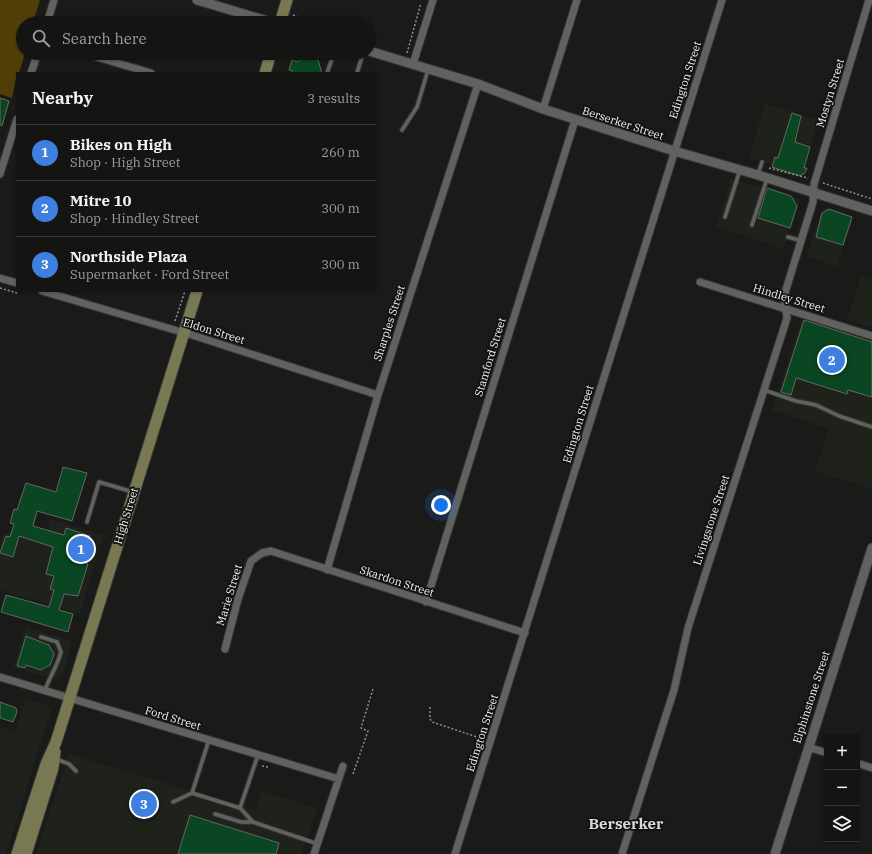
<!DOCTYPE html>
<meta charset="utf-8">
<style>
:root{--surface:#141413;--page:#1d1d1c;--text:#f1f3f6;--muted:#9d9ea0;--line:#333;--accent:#8c9099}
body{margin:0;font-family:"IBM Plex Serif",serif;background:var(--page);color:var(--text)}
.controls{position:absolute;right:12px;bottom:12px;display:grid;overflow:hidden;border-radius:0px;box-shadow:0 1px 3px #0004}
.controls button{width:36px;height:36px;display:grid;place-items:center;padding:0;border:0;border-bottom:1px solid var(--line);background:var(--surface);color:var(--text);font:20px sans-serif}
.you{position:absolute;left:441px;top:505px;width:14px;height:14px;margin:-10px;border:3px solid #fff;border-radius:50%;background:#1a73e8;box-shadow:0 0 0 6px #1a73e833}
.badge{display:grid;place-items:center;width:26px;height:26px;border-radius:50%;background:var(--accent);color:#fff;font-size:13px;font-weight:700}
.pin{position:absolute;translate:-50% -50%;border:2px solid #fff;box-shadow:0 1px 4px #0006}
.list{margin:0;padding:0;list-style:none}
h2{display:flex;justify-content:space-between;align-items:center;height:52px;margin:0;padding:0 16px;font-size:17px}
h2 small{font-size:13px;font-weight:400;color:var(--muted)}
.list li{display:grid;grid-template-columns:26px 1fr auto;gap:12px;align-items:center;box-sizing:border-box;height:56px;padding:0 16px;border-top:1px solid var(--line)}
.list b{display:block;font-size:15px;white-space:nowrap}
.list p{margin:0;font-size:13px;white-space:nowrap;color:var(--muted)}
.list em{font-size:13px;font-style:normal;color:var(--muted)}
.icon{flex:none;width:22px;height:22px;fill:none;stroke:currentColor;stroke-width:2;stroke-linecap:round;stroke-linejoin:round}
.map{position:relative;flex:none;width:872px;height:854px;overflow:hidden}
.search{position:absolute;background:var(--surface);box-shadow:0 1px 3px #0004;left:16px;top:16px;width:360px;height:44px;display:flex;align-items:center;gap:10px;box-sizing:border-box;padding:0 14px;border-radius:22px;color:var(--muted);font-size:15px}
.panel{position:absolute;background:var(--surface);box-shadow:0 1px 3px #0004;left:16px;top:72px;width:360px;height:220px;border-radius:0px}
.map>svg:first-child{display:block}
.built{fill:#1e221a}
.green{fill:#503d08}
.building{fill:#094621;stroke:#656765}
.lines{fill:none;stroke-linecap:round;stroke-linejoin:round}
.service-casing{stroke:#353634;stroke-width:5.5}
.minor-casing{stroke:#353634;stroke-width:9}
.tertiary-casing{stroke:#353634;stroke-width:11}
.secondary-casing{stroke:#353634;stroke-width:13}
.path{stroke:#8f908e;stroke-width:1.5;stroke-dasharray:2 2;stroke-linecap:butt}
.service{stroke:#61625f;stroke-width:3.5}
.minor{stroke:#61625f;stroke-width:7}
.tertiary{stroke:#61625f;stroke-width:9}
.secondary{stroke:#787853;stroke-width:11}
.labels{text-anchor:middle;stroke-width:3.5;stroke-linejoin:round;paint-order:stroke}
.street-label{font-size:11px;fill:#f3f4f2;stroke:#111210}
.district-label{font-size:15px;font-weight:bold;fill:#d7d9d6;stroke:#111210}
</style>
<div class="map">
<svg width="872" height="854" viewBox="0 0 872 854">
<rect width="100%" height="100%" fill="#1a1b19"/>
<!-- built -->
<path class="built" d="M765,104L818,120L802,174L749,158Z
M731,178L800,200L784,249L716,227Z
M823,207L853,218L837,267L807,256Z
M861,277L872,280V328L847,320Z
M801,320L872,343V489L815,471L829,429L772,410Z
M50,519L104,535L80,614L0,590V544L4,532L39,543L46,533Z
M26,627L72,641L63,676L58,680L13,667Z
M26,699L52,707L6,854H0V727L15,732Z
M69,754L255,810L261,791L317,808L301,854H36Z"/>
<!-- green -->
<path class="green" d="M0,0H40L33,23H23V53H25L19,73H17L12,98L0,94Z"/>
<!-- building -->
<path class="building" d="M305,56H312L318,60L322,73H292L293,71L289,70L292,60L297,62Z
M0,98L9,101L2,126L0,125Z
M792,113L801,116L795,142L810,147L804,168H807L805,173L800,176L772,167L775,157L778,158Z
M767,188L791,196L797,206L790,228L758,218Z
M829,209L852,217L843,245L816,237L822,213Z
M804,320L872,342V397L848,390L847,394L796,378L791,395L781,392Z
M63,467L87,473L72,521L37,511L33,526L64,535L66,528L90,536L83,562L88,564L78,596L64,594L59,610L73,614L68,632L1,612L6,595L49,607L54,590L50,589L54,576L46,574L53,547L19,536L13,557L0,553L6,536L10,537L14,524L10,523L14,509L17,510L26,483L56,492Z
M26,636L49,645L54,654L50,665L41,670L26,665L25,668L17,666Z
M0,702L16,708L17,712L13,722L0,718Z
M190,815L279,843L276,854H178Z"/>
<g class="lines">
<defs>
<path id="service" d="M327,73L334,53
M357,73L363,53
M402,130L417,107L428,70
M758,174L762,162
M725,217L740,170
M752,225L767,179
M788,237L802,241
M764,390L796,401L816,405L839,416L872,427
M87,522L99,482L133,492
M41,637L57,642L61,652C57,667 50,676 45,690
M56,759L69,764L76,771
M192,793L240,808L258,755
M173,802L192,793L209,740
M240,808L253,822
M215,814L241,822H253L318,844"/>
<path id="minor" d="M47,23L54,0
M83,53L151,73
M413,64L433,0
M31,73L38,53
M543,109L577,0
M0,174L17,119
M0,278L17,283
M700,282L872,336
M42,291L195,336L378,395
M327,570L378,395L478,84
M426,602L575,120
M225,649L238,599L251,561L262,553L271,551L525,633
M0,677L339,779
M808,747L827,753
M857,763L872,768
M314,854L343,766
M455,854L722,0
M622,854L674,690L688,628L787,318L784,296L813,202L814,184L869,0"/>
<path id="tertiary" d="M197,0L274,23
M369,51L478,84L543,109L674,151L758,175L872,211
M775,854L872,548"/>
<path id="secondary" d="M280,23L287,0
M265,73L271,53
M17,854L46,764L56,742L197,291
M26,854L53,768L55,752"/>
</defs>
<!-- service casing -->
<use href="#service" class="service-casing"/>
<!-- minor casing -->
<use href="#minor" class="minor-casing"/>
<!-- tertiary casing -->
<use href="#tertiary" class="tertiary-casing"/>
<!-- secondary casing -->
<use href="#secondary" class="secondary-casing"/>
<!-- path -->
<path class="path" d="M293,15L317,23
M407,53L421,3
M769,168L808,178
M823,183L872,199
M0,288L17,293
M175,321L185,291
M430,707V719L432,722L483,739
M262,766L268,767
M353,774L368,731L361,728L373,689"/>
<!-- service -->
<use href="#service" class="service"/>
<!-- minor -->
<use href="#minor" class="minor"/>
<!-- tertiary -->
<use href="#tertiary" class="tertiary"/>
<!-- secondary -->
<use href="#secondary" class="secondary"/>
</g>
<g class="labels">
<!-- street labels -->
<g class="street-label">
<text transform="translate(685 80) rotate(-72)" y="4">Edington Street</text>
<text transform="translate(830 93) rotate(-73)" y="4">Mostyn Street</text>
<text transform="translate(623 123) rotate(18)" y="4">Berserker Street</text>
<text transform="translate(789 298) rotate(17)" y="4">Hindley Street</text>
<text transform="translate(389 323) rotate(-72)" y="4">Sharples Street</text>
<text transform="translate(214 331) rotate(17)" y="4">Eldon Street</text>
<text transform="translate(490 357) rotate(-73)" y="4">Stamford Street</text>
<text transform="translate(578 424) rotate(-73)" y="4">Edington Street</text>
<text transform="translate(126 516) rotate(-73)" y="4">High Street</text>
<text transform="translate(711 520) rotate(-72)" y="4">Livingstone Street</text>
<text transform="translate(397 581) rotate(18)" y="4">Skardon Street</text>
<text transform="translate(229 595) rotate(-73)" y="4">Marie Street</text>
<text transform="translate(811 697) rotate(-72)" y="4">Elphinstone Street</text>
<text transform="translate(173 718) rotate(17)" y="4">Ford Street</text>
<text transform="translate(482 733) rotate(-72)" y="4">Edington Street</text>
</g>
<!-- district labels -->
<g class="district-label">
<text x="626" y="829">Berserker</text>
</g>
</g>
</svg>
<div class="controls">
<button>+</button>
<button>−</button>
<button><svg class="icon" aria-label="layers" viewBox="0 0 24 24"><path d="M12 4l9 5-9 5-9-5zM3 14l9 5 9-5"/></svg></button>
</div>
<div class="you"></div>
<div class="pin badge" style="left:81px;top:549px;background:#3f7fe0">1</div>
<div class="pin badge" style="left:832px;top:360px;background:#3f7fe0">2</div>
<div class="pin badge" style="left:144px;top:804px;background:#3f7fe0">3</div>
<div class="search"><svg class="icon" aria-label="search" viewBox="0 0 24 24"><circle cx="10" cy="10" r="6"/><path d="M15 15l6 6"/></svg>Search here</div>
<section class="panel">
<h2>Nearby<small>3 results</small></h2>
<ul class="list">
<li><span class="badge" style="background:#3f7fe0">1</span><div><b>Bikes on High</b><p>Shop · High Street</p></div><em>260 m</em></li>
<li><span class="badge" style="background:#3f7fe0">2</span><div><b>Mitre 10</b><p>Shop · Hindley Street</p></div><em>300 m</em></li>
<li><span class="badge" style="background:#3f7fe0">3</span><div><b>Northside Plaza</b><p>Supermarket · Ford Street</p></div><em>300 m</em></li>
</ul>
</section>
</div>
